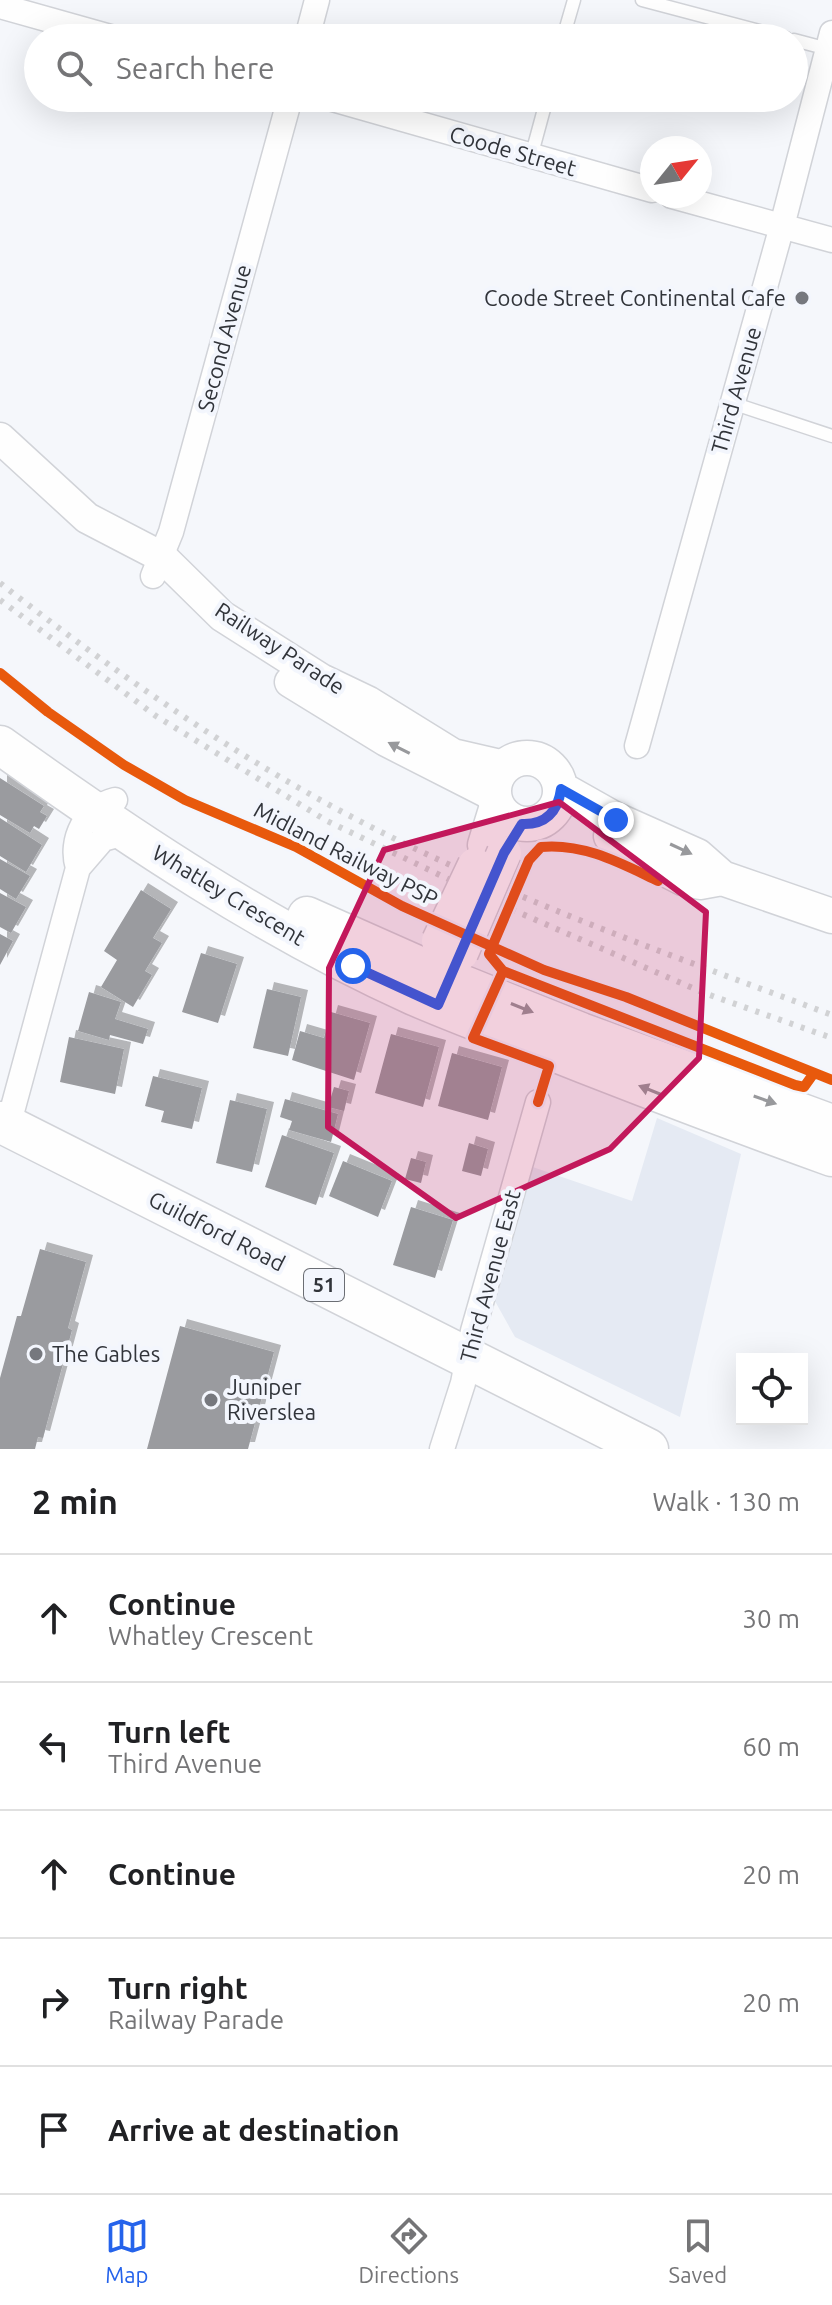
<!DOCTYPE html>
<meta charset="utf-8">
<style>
:root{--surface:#fff;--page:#f2f2f2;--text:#202124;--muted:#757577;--line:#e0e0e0;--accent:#2563eb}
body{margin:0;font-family:Ubuntu,sans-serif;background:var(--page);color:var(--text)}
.controls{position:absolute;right:24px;bottom:24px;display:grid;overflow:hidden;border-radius:0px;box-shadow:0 8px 32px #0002}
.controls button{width:72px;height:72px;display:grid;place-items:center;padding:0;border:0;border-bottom:2px solid var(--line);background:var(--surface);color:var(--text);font:40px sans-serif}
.compass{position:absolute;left:640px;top:136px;width:72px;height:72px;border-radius:50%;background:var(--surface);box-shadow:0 8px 32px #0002;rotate:60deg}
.stop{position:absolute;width:24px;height:24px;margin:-18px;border:6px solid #2563eb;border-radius:50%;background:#fff}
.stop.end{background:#2563eb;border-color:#fff;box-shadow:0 2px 8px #0008}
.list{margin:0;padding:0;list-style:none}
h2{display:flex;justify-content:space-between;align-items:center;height:104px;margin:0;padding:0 32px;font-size:34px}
h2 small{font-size:26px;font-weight:400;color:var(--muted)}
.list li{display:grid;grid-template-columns:52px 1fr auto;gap:24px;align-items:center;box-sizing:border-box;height:128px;padding:0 32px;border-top:2px solid var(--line)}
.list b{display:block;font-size:30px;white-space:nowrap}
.list p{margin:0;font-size:26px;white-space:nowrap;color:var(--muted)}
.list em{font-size:26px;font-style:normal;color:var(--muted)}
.icon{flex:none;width:44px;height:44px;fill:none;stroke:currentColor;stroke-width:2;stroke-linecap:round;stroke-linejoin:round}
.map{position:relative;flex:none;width:832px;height:1449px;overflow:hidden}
.search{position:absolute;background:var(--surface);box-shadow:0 8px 32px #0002;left:24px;right:24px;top:24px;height:88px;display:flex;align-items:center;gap:20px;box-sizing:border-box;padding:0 28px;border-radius:44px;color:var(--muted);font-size:30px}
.sheet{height:744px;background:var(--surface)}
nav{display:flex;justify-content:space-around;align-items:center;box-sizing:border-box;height:112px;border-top:2px solid var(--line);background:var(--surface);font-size:22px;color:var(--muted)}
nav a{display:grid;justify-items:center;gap:4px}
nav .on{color:var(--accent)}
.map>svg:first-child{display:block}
.built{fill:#e5eaf3}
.building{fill:#9a9b9f;filter:url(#shadow)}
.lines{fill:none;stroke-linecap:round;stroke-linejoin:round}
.service-casing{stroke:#d1d3d8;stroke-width:15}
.minor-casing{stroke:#d1d3d8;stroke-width:27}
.tertiary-casing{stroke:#d1d3d8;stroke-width:33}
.secondary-casing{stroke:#d1d3d8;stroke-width:37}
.primary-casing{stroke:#d1d3d8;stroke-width:41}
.trunk-casing{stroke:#d1d3d8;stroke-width:43}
.service{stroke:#fefefe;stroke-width:12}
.minor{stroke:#fefefe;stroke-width:24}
.tertiary{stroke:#fefefe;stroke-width:30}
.secondary{stroke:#fefefe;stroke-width:34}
.primary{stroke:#fefefe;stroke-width:38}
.trunk{stroke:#fefefe;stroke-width:40}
.rail{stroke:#d1d2d4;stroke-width:6;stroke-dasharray:4 8;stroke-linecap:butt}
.secondary-bridge-casing{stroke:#d1d3d8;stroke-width:37;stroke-linecap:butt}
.secondary-bridge{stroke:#fefefe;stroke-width:34}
.cycleway-casing{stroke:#f3f6fd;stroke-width:15}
.cycleway{stroke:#e8590c;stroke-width:10}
.oneway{fill:#98999c}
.route{stroke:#2563eb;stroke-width:10}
.marked{fill:#c2185b;fill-opacity:0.2;stroke:#c2185b;stroke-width:6;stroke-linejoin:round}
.poi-dot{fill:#76787e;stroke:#f3f6fd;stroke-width:3}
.labels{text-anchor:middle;stroke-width:8;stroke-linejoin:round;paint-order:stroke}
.shield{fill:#f3f6fd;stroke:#6b6e74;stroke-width:2}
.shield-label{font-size:20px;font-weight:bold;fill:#31343a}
.street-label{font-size:22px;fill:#31343a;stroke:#f3f6fd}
.poi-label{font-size:22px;fill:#31343a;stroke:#f3f6fd;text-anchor:start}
</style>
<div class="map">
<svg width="832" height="1449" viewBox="0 0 832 1449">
<defs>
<filter id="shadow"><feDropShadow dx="7" dy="-7" stdDeviation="0" flood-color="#0004"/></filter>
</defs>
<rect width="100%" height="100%" fill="#f5f7fb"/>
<!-- built -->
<path class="built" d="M657,1118L741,1154L680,1417L515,1337L486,1285L521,1163L632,1201Z"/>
<!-- building -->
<path class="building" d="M0,778L44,806L40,812L47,816L39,829L34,826L30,833L0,815Z
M0,818L42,845L26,872L0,856Z
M0,859L30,876L16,899L0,889Z
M141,890L171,909L153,938L162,943L145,971L152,975L133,1007L101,987L117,960L104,951Z
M0,893L26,907L11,933L0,927Z
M0,934L13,941L0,965Z
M201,953L237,964L218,1023L182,1012Z
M267,989L301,997L288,1056L253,1048Z
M89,992L121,1002L115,1019L148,1029L143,1044L110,1035L109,1040L78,1031Z
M331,1012L370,1023L354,1080L292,1060L300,1031L324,1038Z
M391,1034L439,1047L423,1107L375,1093Z
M69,1037L124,1049L115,1094L60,1082Z
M452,1053L502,1067L488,1120L438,1106Z
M153,1076L202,1088L192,1129L161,1122L164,1111L145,1106Z
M334,1087L349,1091L344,1111L328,1107Z
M285,1099L338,1114L331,1142L289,1130L292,1121L280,1117Z
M230,1100L267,1109L252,1172L216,1163Z
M282,1135L334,1153L316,1205L265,1187Z
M469,1143L488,1149L481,1176L462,1171Z
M411,1158L426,1162L421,1183L405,1179Z
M343,1161L392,1181L378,1217L329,1196Z
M411,1207L453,1220L435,1278L393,1265Z
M40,1249L86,1262L68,1328L72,1330L43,1438L38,1437L35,1449H0V1378L17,1316H21Z
M180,1326L274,1352L248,1449H147Z"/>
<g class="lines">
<defs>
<path id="service" d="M642,0L786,38
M563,38L574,0
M794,40L828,49
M531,157L547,98
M732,403L832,436"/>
<path id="minor" d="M0,6L114,38
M307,38L317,0
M329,98L652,190
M672,196L832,240
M153,576L171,532L290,98
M637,746L782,226L832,33
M78,868C69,840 86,807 115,800
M8,1126L78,868L103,839L125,833
M442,1449L463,1383L473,1331L538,1102"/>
<path id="tertiary" d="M0,438L87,518L162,557L222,616L321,679L369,702L453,754L505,766
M290,682L386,741L494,796"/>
<path id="secondary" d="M494 791a33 33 0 1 1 66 0a33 33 0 1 1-66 0Z
M561,789L616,820L697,856L722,878L832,916
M611,836L634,853L683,878L700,882L722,878
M485,845L497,806"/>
<path id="primary" d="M0,745C131,839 266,929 414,996C451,1012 489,1026 526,1041C628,1082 729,1120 832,1157
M307,916L449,979L581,1032L832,1124"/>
<path id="trunk" d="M0,1122L648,1449"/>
</defs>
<!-- service casing -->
<use href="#service" class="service-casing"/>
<!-- minor casing -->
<use href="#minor" class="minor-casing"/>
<!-- tertiary casing -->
<use href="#tertiary" class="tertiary-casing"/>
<!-- secondary casing -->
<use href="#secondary" class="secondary-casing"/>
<!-- primary casing -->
<use href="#primary" class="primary-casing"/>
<!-- trunk casing -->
<use href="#trunk" class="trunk-casing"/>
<!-- service -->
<use href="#service" class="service"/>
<!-- minor -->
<use href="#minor" class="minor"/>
<!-- tertiary -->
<use href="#tertiary" class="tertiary"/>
<!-- secondary -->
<use href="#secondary" class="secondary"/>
<!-- primary -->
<use href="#primary" class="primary"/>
<!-- trunk -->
<use href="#trunk" class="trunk"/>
<!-- rail -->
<path class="rail" d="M0,583C100,661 204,735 315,797C478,888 657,950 832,1015
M0,600L156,716L327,821L513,910L704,993L832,1038"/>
<defs>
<path id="secondary-bridge" d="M439,941L475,865
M461,953L504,853"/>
</defs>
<!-- secondary-bridge casing -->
<use href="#secondary-bridge" class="secondary-bridge-casing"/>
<!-- secondary-bridge -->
<use href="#secondary-bridge" class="secondary-bridge"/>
<defs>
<path id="cycleway" d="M0,673L48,712L124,765L185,800L296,847L402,906L544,970L626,997L832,1080
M658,881C620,863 584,843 541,847L529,860L489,954L503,971L795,1085L804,1087L814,1073
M503,971L473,1038L549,1066L538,1102"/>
</defs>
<!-- cycleway casing -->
<use href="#cycleway" class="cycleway-casing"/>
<!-- cycleway -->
<use href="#cycleway" class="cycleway"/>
</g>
<!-- one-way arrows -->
<defs><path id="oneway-solid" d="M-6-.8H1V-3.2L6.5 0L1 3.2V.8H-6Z" transform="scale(2)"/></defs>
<g class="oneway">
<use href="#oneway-solid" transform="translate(399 748) rotate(-153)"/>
<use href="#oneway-solid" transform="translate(681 849) rotate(25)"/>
<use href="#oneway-solid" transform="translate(522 1008) rotate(22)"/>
<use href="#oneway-solid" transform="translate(650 1090) rotate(-158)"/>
<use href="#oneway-solid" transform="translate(765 1100) rotate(19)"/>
</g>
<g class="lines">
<!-- route -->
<path class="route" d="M353,966L438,1005L504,853L522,824C545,825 558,812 561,789L616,820"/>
</g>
<!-- marked area -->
<path class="marked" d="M559,802L706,912L699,1058L610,1149L456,1218L328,1127L329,968L384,850Z"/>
<!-- markers -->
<g class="poi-dot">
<circle cx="802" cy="298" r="8"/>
<circle cx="36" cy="1354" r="8"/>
<circle cx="211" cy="1400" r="8"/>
</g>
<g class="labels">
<!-- shield labels -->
<rect class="shield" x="304" y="1269" width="40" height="32" rx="6"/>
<g class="shield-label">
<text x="324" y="1292">51</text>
</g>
<!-- street labels -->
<g class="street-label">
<text transform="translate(513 151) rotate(16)" y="8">Coode Street</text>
<text transform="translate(224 338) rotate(-75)" y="8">Second Avenue</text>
<text transform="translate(736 390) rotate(-74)" y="8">Third Avenue</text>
<text transform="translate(280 648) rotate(33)" y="8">Railway Parade</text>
<text transform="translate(346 854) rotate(27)" y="8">Midland Railway PSP</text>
<text transform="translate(229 895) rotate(31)" y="8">Whatley Crescent</text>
<text transform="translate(217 1231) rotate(27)" y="8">Guildford Road</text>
<text transform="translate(490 1276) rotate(-75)" y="8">Third Avenue East</text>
</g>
<!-- poi labels -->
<g class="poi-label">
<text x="786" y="306" text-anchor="end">Coode Street Continental Cafe</text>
<text x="52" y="1362">The Gables</text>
<text x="227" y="1395">Juniper<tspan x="227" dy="25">Riverslea</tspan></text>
</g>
</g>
</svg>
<div class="controls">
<button><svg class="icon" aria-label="locate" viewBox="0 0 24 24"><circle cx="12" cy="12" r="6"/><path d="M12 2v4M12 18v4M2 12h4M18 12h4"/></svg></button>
</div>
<svg class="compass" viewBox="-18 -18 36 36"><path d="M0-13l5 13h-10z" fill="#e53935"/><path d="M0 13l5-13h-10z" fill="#757577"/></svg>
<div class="stop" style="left:353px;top:966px"></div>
<div class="stop end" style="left:616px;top:820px"></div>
<div class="search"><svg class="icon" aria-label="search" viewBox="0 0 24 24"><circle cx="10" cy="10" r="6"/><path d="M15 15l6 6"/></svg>Search here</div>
</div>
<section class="sheet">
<h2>2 min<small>Walk · 130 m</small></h2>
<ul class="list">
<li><svg class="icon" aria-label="ahead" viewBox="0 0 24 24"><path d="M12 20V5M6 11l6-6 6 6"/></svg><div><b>Continue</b><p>Whatley Crescent</p></div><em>30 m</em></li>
<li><svg class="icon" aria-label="left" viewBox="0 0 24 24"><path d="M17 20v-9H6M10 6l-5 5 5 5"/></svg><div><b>Turn left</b><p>Third Avenue</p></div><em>60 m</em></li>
<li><svg class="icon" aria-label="ahead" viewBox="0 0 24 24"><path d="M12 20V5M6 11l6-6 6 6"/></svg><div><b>Continue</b></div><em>20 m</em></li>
<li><svg class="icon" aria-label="right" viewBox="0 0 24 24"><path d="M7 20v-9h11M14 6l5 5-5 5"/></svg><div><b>Turn right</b><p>Railway Parade</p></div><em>20 m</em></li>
<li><svg class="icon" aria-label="arrive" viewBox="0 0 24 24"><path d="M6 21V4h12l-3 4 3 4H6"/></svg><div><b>Arrive at destination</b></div></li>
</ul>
</section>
<nav>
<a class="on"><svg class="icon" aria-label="map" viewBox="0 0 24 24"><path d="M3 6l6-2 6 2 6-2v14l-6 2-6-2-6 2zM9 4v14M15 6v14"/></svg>Map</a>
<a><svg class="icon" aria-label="directions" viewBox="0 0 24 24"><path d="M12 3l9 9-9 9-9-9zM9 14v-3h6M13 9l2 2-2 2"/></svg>Directions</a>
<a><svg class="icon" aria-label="saved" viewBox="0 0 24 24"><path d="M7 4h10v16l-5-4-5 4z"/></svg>Saved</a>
</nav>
